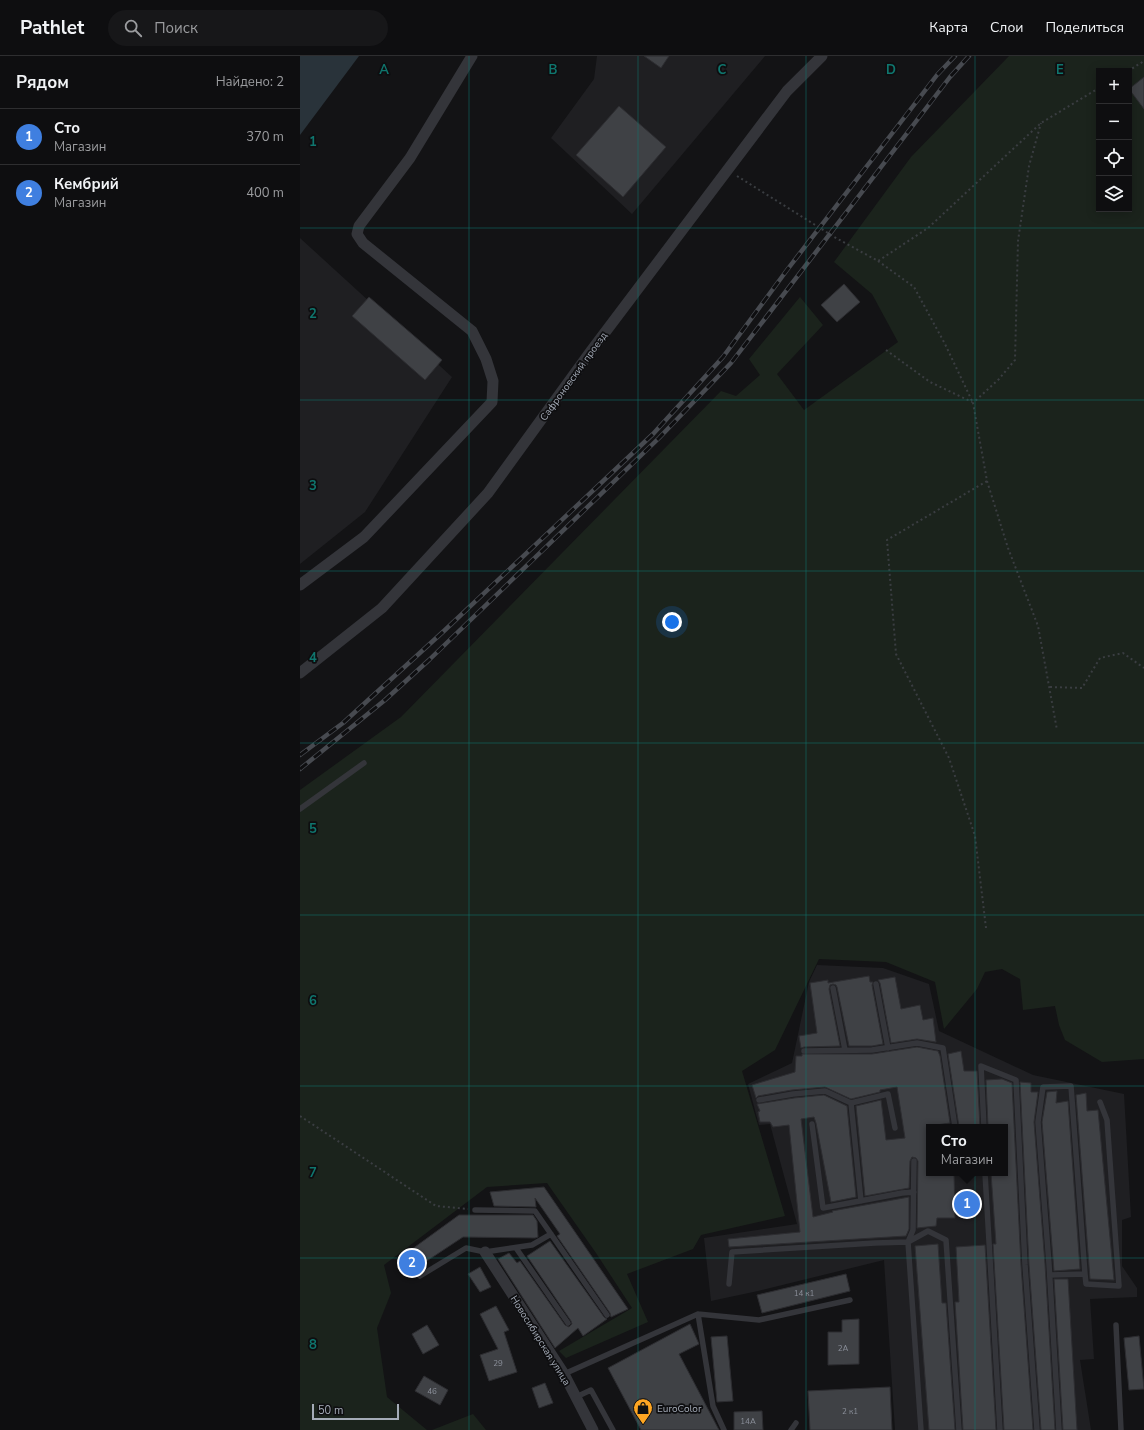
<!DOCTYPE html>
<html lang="ru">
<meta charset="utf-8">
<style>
:root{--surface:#0e0e10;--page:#171719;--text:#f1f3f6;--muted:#9b9c9f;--line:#2e2e30;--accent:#2563eb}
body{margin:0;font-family:"Nunito Sans",sans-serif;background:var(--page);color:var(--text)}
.controls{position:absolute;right:12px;top:12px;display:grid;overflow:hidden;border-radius:0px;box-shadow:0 2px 10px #0003}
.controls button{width:36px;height:36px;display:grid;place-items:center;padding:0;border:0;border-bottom:1px solid var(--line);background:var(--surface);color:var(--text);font:20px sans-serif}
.scale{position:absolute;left:12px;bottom:10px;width:87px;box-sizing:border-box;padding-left:4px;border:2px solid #a4abb7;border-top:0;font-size:11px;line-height:14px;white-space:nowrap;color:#a4abb7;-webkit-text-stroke:3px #0e0e10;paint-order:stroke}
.you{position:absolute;left:372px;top:566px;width:14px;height:14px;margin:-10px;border:3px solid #fff;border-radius:50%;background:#1a73e8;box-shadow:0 0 0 6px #1a73e833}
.badge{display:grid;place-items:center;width:26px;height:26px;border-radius:50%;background:var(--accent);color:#fff;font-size:13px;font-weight:700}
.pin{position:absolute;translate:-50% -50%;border:2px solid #fff;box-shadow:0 1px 4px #0006}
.popup{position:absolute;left:626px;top:1068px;width:82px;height:52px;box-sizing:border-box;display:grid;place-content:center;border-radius:0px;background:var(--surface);filter:drop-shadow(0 1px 3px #0005);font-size:13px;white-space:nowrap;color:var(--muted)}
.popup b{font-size:15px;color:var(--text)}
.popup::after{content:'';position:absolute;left:50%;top:100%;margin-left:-8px;border:8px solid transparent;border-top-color:var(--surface)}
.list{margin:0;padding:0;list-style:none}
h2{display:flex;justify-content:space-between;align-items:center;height:52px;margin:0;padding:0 16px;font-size:17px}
h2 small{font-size:13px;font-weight:400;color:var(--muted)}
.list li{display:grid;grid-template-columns:26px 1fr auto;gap:12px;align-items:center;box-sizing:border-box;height:56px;padding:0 16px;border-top:1px solid var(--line)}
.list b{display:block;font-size:15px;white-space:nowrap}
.list p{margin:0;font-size:13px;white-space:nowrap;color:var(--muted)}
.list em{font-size:13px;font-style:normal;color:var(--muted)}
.icon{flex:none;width:22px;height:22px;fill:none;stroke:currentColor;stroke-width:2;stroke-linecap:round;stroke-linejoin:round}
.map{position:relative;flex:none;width:844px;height:1374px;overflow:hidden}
header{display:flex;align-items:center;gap:24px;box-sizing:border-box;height:56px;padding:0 20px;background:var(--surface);border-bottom:1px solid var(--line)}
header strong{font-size:19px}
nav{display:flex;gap:22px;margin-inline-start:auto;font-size:14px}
.search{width:280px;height:36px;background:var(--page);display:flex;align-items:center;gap:10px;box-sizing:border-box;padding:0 14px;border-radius:22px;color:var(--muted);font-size:15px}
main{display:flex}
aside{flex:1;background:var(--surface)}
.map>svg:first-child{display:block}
.built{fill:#1f1f22;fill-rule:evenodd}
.green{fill:#1b231c;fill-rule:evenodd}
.water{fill:#29333a}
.building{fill:#3f4145;stroke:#2d2d31}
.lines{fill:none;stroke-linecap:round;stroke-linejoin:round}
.path{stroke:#3a3d41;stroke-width:2;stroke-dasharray:2 3;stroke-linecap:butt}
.lane{stroke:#34353a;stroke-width:5.5}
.street{stroke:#34353a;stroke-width:11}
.rail-casing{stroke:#474a50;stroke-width:4.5}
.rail{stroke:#0e0e10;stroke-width:3;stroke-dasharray:9;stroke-linecap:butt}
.grid{fill:none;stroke:#0f766e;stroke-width:1;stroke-opacity:0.55}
.labels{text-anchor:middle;stroke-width:3.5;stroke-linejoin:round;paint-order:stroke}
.number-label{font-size:8px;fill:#8b909a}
.street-label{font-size:10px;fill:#a4abb7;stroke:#0e0e10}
.poi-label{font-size:10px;fill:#a4abb7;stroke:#0e0e10;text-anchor:start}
.grid-label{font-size:13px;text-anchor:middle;font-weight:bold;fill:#0f766e;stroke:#0e0e10;stroke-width:3.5;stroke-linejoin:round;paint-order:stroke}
</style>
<header>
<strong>Pathlet</strong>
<div class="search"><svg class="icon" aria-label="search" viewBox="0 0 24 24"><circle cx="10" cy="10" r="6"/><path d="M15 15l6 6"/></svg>Поиск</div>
<nav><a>Карта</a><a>Слои</a><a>Поделиться</a></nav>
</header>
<main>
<aside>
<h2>Рядом<small>Найдено: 2</small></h2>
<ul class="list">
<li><span class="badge" style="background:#3f7fe0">1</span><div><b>Сто</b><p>Магазин</p></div><em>370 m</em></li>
<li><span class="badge" style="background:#3f7fe0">2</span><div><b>Кембрий</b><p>Магазин</p></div><em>400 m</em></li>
</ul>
</aside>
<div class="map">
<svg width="844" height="1374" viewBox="0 0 844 1374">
<rect width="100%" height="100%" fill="#131315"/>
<!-- built -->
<path class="built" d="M297,0H465L332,158L251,82L294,23Z
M0,182L152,321L65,456L0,508Z
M517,909L583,912L629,928L639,975L733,1019L824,1038L831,1161L822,1164V1210L837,1232V1241L790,1243L794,1303L780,1304L791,1374H595L584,1204L458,1235L411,1245L404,1182L497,1168L470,1068L459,1069L448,1028L492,1007L509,926ZM629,1071H705V1117H629Z"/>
<!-- green -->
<path class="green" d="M709,0H844V1003L802,1006L765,984L759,969L755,950L723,954L720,923L702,913L685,916L677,933L644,973L635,926L586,906L519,903L475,994L442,1015L485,1160L401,1179L393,1193L327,1218L348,1266L266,1302L259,1295L332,1252L296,1197L247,1127L187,1131L84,1209L91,1237L77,1272L87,1341L127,1374H0V734L101,661L421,335L436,340L460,319L449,303L500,241L523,269L477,318L504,354L598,286L572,238L534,206L611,101ZM799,15H829V153H799Z
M173,1358L186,1374H132Z"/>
<!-- water -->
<path class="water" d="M0,0H59L0,79Z"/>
<!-- building -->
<path class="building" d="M344,0H369L361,12Z
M844,21V53L829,33Z
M319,50L366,91L323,141L276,99Z
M544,228L560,246L537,266L521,249Z
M69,241L142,304L125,324L52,260Z
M569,920L570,926H573L572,929L583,988L572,990H549L537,931L536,929L533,928L530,929L529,933L540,990L504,991L501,992L499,980L517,977L510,927L528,924V927Z
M595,921L601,953L620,949L623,964L633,962L636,986L617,983L591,987L580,927L578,924Z
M617,991L638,995L640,1000L650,1067L629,1070V1117H654L655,1162H637L636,1170L617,1172L618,1105L616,1102L612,1101L610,1105L609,1132L565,1140L556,1050L581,1044L586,1084L605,1082L597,1031L580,1034V1036L551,1043L525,1031L492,1034L458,1040L456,1042L452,1029L495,1016L496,1000H502V998H572Z
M661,995L664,1015H677L680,1071H659L648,998Z
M702,1023L712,1027L721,1209L733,1374H704L693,1188H696L691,1117H705V1071H688L686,1024Z
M720,1026L731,1027V1036H738L734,1066L745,1208L755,1374H741L729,1209Z
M757,1035L756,1047L768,1045L780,1213L754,1215L742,1066L747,1036Z
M786,1037L787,1055L798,1054L814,1224L790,1223L776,1039Z
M524,1039L547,1050L556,1141L531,1146L516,1067L514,1061L501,1063L513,1161L533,1156L532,1155L609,1141V1173L606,1180L429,1191L428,1183L500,1176L489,1069L473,1071L470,1066H460L458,1056L460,1055L457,1048L494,1042Z
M244,1131L328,1253L311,1261L310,1257L257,1180L260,1178L235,1142L236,1151L194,1150L190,1136Z
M159,1159H233L237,1165L238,1181L235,1182L163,1181L107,1218L97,1204Z
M250,1185L304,1261L307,1263L283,1280L278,1272L255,1292L198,1203L209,1197L217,1207L220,1205L265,1269L269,1271L272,1268L271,1265L227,1200Z
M638,1188L642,1247H646L655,1374H629L615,1190Z
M685,1189L696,1374H663L655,1246H659L656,1191Z
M180,1211L191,1231L180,1236L168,1218Z
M546,1218L550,1235L462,1257L457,1239Z
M754,1223H768L777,1374H763Z
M196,1250L209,1274L204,1276L217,1316L189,1325L180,1299L198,1293L180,1258Z
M559,1263V1308L528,1309V1276H542V1264Z
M390,1268L399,1288L379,1298L419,1374H341L308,1312Z
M127,1269L139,1289L123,1298L112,1278Z
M427,1280L433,1345L417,1346L411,1281Z
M839,1280L844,1333L829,1334L824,1282Z
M124,1320L148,1334L140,1349L115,1335Z
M245,1327L253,1347L239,1352L232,1332Z
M590,1331L592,1374H510L508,1335Z
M462,1355L463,1374H434V1356Z"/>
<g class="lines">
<!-- path -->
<path class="path" d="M828,15L844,5
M437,120L536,182L578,205L628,172L741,67L799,32
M578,205L614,231L645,288L673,347
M586,294L630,326L672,346
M687,425L708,492L738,570L757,674
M750,631L782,632L800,602L823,597L844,612
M686,872L675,780L649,702L596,598L587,484L687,425L673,347L699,323L715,304L718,185L729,110L741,67
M0,1060L136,1150L168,1153"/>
<!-- lane -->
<path class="lane" d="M0,753L64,707
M576,928L588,992
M533,932L545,994
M504,995L572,994L617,987L643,992L655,1071
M459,1044L493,1038L525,1035L551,1047L561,1145
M551,1047L588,1038L595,1072
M512,1068L523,1152L602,1137L614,1136
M684,1071L681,1010L716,1024L725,1209L737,1374
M614,1105L613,1174L608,1186L621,1374
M685,1117L700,1374
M175,1154L235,1155L307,1259
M216,1192L268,1267
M785,1218L786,1228L819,1230L807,1064L800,1046
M750,1219L785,1218L771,1030L743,1031L738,1066L749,1208C752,1263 756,1319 759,1374
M120,1220L166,1192L185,1196L232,1189L251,1178
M429,1228L432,1196L575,1187L608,1186L628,1175L646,1184L659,1374
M398,1258L413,1350L424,1374
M816,1269L821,1374
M264,1318L398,1258L459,1264L550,1244
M276,1341L291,1334L313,1374
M491,1374L496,1367"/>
<!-- street -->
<path class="street" d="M0,529L64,481L192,346L193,325L186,303L172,275L63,187L57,178L59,170L110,102L172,0
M0,617L82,552L188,437L291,295L487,35L522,0
M185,1196L264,1318L293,1374"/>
<defs>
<path id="rail" d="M0,699L43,667L145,574L353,378L423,301L487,214L637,19L655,0
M0,713L85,644L129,604L359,382L431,307L650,21L669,0"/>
</defs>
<!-- rail casing -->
<use href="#rail" class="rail-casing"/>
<!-- rail -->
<use href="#rail" class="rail"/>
</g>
<!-- grid -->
<path class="grid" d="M169,0V1374M338,0V1374M506,0V1374M675,0V1374M0,172H844M0,344H844M0,515H844M0,687H844M0,859H844M0,1030H844M0,1202H844"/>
<!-- icons -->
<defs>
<symbol id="shop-pin" viewBox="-11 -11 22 30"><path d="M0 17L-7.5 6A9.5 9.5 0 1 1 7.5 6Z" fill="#ffa622" stroke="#0e0e10"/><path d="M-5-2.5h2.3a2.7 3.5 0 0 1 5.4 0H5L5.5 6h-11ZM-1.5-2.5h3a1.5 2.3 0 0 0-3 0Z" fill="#111"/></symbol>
</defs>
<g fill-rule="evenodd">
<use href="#shop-pin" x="332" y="1341" width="22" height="30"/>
</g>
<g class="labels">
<!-- number labels -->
<g class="number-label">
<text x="504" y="1240">14 к1</text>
<text x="543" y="1295">2А</text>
<text x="198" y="1310">29</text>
<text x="132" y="1338">46</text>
<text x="550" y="1358">2 к1</text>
<text x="448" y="1368">14А</text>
</g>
<!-- street labels -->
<g class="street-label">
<text transform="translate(273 320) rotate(-54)" y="4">Сафроновский проезд</text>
<text transform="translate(241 1284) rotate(58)" y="4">Новосибирская улица</text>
</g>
<!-- poi labels -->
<g class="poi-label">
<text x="357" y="1356">EuroColor</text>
</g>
</g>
<g class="grid-label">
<text x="84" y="18">A</text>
<text x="253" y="18">B</text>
<text x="422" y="18">C</text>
<text x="591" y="18">D</text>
<text x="760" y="18">E</text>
<text x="13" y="90">1</text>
<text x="13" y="262">2</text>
<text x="13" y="434">3</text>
<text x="13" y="606">4</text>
<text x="13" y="777">5</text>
<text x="13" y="949">6</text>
<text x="13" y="1121">7</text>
<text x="13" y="1293">8</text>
</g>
</svg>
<div class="controls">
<button>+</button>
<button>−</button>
<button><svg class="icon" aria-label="locate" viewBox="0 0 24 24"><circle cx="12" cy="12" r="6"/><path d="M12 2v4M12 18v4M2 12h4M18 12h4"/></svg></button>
<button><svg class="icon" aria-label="layers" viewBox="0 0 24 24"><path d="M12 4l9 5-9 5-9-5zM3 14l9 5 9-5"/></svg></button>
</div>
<div class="scale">50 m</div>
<div class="you"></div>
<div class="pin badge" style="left:667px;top:1148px;background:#3f7fe0">1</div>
<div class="popup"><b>Сто</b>Магазин</div>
<div class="pin badge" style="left:112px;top:1207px;background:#3f7fe0">2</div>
</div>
</main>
